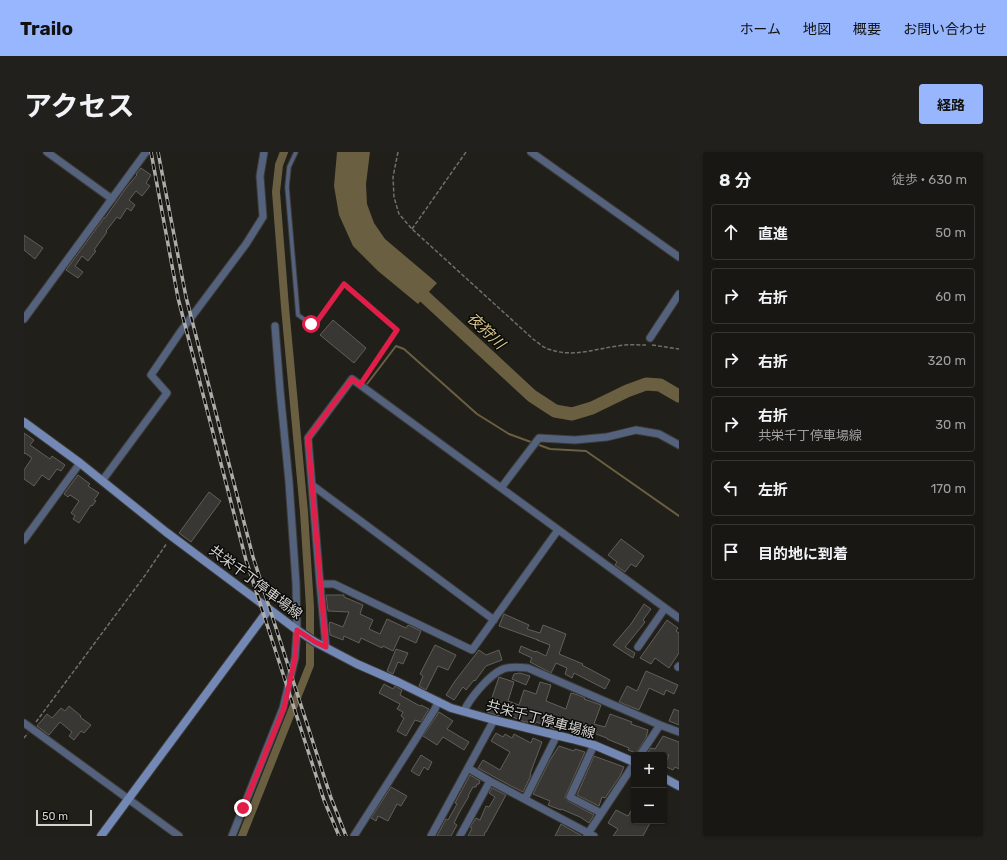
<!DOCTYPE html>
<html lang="ja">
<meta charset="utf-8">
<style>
:root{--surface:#181714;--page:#21201d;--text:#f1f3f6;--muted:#9f9fa0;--line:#363634;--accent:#97b6fd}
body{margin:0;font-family:Rubik,"Noto Sans JP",sans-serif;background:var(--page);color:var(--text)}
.controls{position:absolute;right:12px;bottom:12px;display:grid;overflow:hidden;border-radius:4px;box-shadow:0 1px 3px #0004}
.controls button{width:36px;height:36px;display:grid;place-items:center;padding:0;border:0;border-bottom:1px solid var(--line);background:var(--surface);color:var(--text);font:20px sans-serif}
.scale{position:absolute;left:12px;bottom:10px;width:56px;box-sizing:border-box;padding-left:4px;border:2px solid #d2d1ce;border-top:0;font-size:11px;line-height:14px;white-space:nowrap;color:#d2d1ce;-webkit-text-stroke:3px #090907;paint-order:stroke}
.stop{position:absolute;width:12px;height:12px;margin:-9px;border:3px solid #e11d48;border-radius:50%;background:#fff}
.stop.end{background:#e11d48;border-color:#fff;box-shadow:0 1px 4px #0008}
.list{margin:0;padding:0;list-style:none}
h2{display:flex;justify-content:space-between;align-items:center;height:52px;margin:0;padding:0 16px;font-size:17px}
h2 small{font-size:13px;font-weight:400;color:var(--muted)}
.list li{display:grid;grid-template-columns:26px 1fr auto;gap:12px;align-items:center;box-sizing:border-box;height:56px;margin:0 8px 8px;padding:0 8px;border:1px solid var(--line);border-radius:4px}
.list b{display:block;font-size:15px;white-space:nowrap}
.list p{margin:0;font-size:13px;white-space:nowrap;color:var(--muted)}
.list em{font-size:13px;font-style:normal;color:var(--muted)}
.icon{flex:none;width:22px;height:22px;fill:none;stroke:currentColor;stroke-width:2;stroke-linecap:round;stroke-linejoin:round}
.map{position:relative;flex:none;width:655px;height:684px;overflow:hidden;border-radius:4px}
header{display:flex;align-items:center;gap:24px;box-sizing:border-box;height:56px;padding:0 20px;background:var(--accent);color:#111}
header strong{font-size:19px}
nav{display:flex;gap:22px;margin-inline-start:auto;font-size:14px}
.intro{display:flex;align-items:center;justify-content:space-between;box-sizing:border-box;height:96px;padding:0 24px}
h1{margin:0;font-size:28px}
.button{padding:10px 18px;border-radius:4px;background:var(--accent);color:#111;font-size:14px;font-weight:700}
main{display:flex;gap:24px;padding:0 24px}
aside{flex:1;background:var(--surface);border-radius:4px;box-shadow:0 1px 3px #0004}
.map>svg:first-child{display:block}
.water{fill:#6a5f41}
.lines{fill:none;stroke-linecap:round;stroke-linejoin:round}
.stream{stroke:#6a5f41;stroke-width:2}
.canal{stroke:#6a5f41;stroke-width:8}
.river{stroke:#6a5f41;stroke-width:13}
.building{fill:#393733;stroke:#615f5a}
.lane-casing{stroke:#3c3b37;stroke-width:5.5}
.street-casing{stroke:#3c3b37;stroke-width:9}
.secondary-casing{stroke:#3c3b37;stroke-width:10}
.path{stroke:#71706c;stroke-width:1.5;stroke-dasharray:4 2;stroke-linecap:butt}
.lane{stroke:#55627e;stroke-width:3.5}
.street{stroke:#55627e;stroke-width:7}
.secondary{stroke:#7488b5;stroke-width:8}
.rail-casing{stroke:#adaca9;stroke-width:3.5}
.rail{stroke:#090907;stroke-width:2;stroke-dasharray:6;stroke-linecap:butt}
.route{stroke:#e11d48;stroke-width:5}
.labels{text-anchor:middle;stroke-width:3;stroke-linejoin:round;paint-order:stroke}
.street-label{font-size:14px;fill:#d2d1ce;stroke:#090907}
.water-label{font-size:15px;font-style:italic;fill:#dcc990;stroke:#090907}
</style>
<header>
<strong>Trailo</strong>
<nav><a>ホーム</a><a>地図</a><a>概要</a><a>お問い合わせ</a></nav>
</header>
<div class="intro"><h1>アクセス</h1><a class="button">経路</a></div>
<main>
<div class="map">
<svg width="655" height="684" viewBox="0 0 655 684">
<rect width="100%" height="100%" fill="#201f1a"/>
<!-- water -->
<path class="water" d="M313,0H346L342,32L343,52L350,71L361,87L413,131L394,152L354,119L329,94L315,63L310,34Z"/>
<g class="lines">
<!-- stream -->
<path class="stream" d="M343,232L372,194L380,197L453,262L485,282L526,297L562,299L655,364"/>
<!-- canal -->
<path class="canal" d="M218,684L286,513V455L280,360L261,155L252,40L255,13L260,0"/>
<!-- river -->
<path class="river" d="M388,133L508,244L531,259L548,262L568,256L603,239L622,232L636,233L655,244"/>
</g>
<!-- building -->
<path class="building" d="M117,16L127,23L122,31L126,34L118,44L112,39L105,48L111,53L107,59L103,56L96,67L93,65L82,79L83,80L70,98L72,99L64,109L58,104L51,114L59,120L54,126L42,118L80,66H81L102,36L113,23L112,22Z
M0,83L19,96L11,107L0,98Z
M309,168L342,196L330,211L296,183Z
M0,281L10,288L6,293L26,307L28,304L41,313L37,319L33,317L25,328L18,323L10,334L0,327V318L8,306L1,301L0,302Z
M54,323L66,332L64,334L75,341L70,348L72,349L68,354L67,353L55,371L49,367L51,364L47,361L55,349L46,343L44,345L40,342Z
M185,340L197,349L167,390L155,381Z
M597,387L620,404L612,415L607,412L601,420L591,413L593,410L584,403Z
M302,443H320V445L339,453L336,462L349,468L345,477L356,482L363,467L382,476L384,473L397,479L392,491L376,484L369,499L359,494L358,496L337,486L335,491L320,484L319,488L306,483L305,473L306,470L319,475L325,460L304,459Z
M620,452L627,457L619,468L621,470L618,474L601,495L611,501L609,506L589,493L607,472Z
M480,462L505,473L503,477L516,481L519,473L542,482L535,502L559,512L558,513L586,528L581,537L550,521L548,526L541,522L543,516L532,511L527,521L506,510L508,506L495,500L497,494L511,500L512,499L522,504L526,493L513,488H514L475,474Z
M643,468L654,476L652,479L655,481V501L645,516L631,506L627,512L616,506Z
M411,493L432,503L424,518L414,514L402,538L395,534L399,524L396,522Z
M372,497L384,501L379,512L374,510L369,522L363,519Z
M455,498L462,503L475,498L478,508L462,514L451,529L450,528L442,538L439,535L430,548L422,543L431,529Z
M622,519L654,533L650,542L642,538L640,543L625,536L615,558L595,550L603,534L613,539Z
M496,521L506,524L502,533L488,527L490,522Z
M475,525L490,530L484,549L495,553L500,538L512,542L516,530L527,533L522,549L542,557L547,541L554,543L561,546L560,547L577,553L570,572L581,575L586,562L608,570L607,572L624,578L622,586L612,601L604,598L605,596L583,587V586L569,581L570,579L535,567L531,577L512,570L511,572L498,569L477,560L475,564L463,560Z
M360,532L369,537L371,534L378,538L376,543L396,554L397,553L405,557L397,570L391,568L382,584L373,579L380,566L377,564L379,560L373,557L376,552L355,541Z
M45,554L57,564L56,565L67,573L60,581L57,579L50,588L45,584L48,580L36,570L25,583L13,574L23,562L28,566L37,556L41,559Z
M650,557L655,559V573L645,569Z
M415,560L429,569L423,577L445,590L440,598L419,585L413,593L399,584Z
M472,581L479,585L481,582L488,586L490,582L507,591L509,586L518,590L506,622L507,623L499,640L487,634L454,616L459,608L476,618L486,600L467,589Z
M639,584L655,590V617L651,615L649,618L640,614L645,603H622L627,596L631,597Z
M535,594L550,599L551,597L561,600L541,645L542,647L544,649L570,663L565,671L556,665L537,657V658L524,653L526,649L509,642L526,608Z
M397,603L408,610L404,618L400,615L395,624L387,619Z
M570,604L600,615L596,624L581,646L578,645L575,654L553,643Z
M446,623L456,629L455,632H453L452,635H449L444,644H445L435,661L430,671L433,673L427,684H413L422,667L424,668L433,652L431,651Z
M367,635L383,644L377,654L373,652L364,669L354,664L352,669L347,666Z
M468,636L482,643L462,680H461L460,684H444L448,676L446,675L452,666L456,668L462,654L465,655L471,645L465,641Z
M610,654V669H622L626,671L619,684H589L594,677L584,671L592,658L604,664Z
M537,672L542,675L558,684H531Z"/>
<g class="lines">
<defs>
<path id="lane" d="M272,0L265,15L263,35L274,163L287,172L292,171L320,132L373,178L336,233"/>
<path id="street" d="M23,0L88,47
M507,0L655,105
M0,167L122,0
M626,186L655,142
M78,329L143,241L127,223L157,179L222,92L239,65L236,24L240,0
M288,333L470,468
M477,336L515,286L551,288L583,285L612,278L635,282L655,293
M0,388L56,311
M296,432L284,286L328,227L655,466
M302,495L296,432H310L448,498L534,378
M614,495L641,456
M654,515L655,514
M440,559C446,546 465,523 479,517C487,514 496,515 504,516L636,573L655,580
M0,571L155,684
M570,593L546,645L577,661
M616,603L636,573
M444,616L466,629L570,684
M501,647L533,583
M563,683L610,612
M208,684L259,556L271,506L273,478L272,431L265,330L256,238L251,174
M330,684L411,557L414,549
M407,684L470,568
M436,684L466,629"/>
<path id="secondary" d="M0,270L56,311L142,380L273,478L291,490L333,512L374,530L427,556L470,568L548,587L570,593L610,610
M640,626L655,634
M77,684L245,457"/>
</defs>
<!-- lane casing -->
<use href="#lane" class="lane-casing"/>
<!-- street casing -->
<use href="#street" class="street-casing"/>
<!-- secondary casing -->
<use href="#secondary" class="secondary-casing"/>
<!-- path -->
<path class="path" d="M374,0L369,25L370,45L375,62L388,77L509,187C513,190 519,195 524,197C550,206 569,197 594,194C603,192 613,193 622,193
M388,77L442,0
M628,193L655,197
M12,570L122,422L143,391
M0,586L4,581"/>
<!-- lane -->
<use href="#lane" class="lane"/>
<!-- street -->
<use href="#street" class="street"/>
<!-- secondary -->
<use href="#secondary" class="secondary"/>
<defs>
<path id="rail" d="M127,0L154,146L222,408L300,648L315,684
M134,0L162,145L229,405L307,646L322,684"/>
</defs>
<!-- rail casing -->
<use href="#rail" class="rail-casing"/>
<!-- rail -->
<use href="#rail" class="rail"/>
</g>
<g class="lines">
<!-- route -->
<path class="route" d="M219,656L260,556L271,506L273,478L291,490L302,495L284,286L328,227L336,233L373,178L320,132L292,171L287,172"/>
</g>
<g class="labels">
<!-- street labels -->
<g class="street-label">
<text transform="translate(232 430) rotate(37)" y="5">共栄千丁停車場線</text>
<text transform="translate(517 567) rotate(15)" y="5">共栄千丁停車場線</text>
</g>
<!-- water labels -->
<g class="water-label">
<text transform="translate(462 179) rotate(43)" y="5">夜狩川</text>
</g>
</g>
</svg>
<div class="controls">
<button>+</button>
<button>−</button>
</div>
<div class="scale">50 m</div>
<div class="stop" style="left:287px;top:172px"></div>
<div class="stop end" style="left:219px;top:656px"></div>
</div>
<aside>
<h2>8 分<small>徒歩 · 630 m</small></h2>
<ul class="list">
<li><svg class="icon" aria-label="ahead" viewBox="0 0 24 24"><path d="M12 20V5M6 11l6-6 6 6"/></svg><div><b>直進</b></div><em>50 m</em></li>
<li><svg class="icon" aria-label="right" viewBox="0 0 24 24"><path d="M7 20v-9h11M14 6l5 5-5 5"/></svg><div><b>右折</b></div><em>60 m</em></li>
<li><svg class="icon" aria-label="right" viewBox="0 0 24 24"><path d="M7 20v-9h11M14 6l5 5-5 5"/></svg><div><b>右折</b></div><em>320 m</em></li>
<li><svg class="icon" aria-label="right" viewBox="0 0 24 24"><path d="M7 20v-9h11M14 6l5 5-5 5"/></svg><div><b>右折</b><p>共栄千丁停車場線</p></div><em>30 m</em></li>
<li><svg class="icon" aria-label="left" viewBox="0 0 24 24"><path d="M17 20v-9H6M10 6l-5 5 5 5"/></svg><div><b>左折</b></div><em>170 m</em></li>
<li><svg class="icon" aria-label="arrive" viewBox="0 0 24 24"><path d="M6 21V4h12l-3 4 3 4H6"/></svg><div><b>目的地に到着</b></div></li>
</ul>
</aside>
</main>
